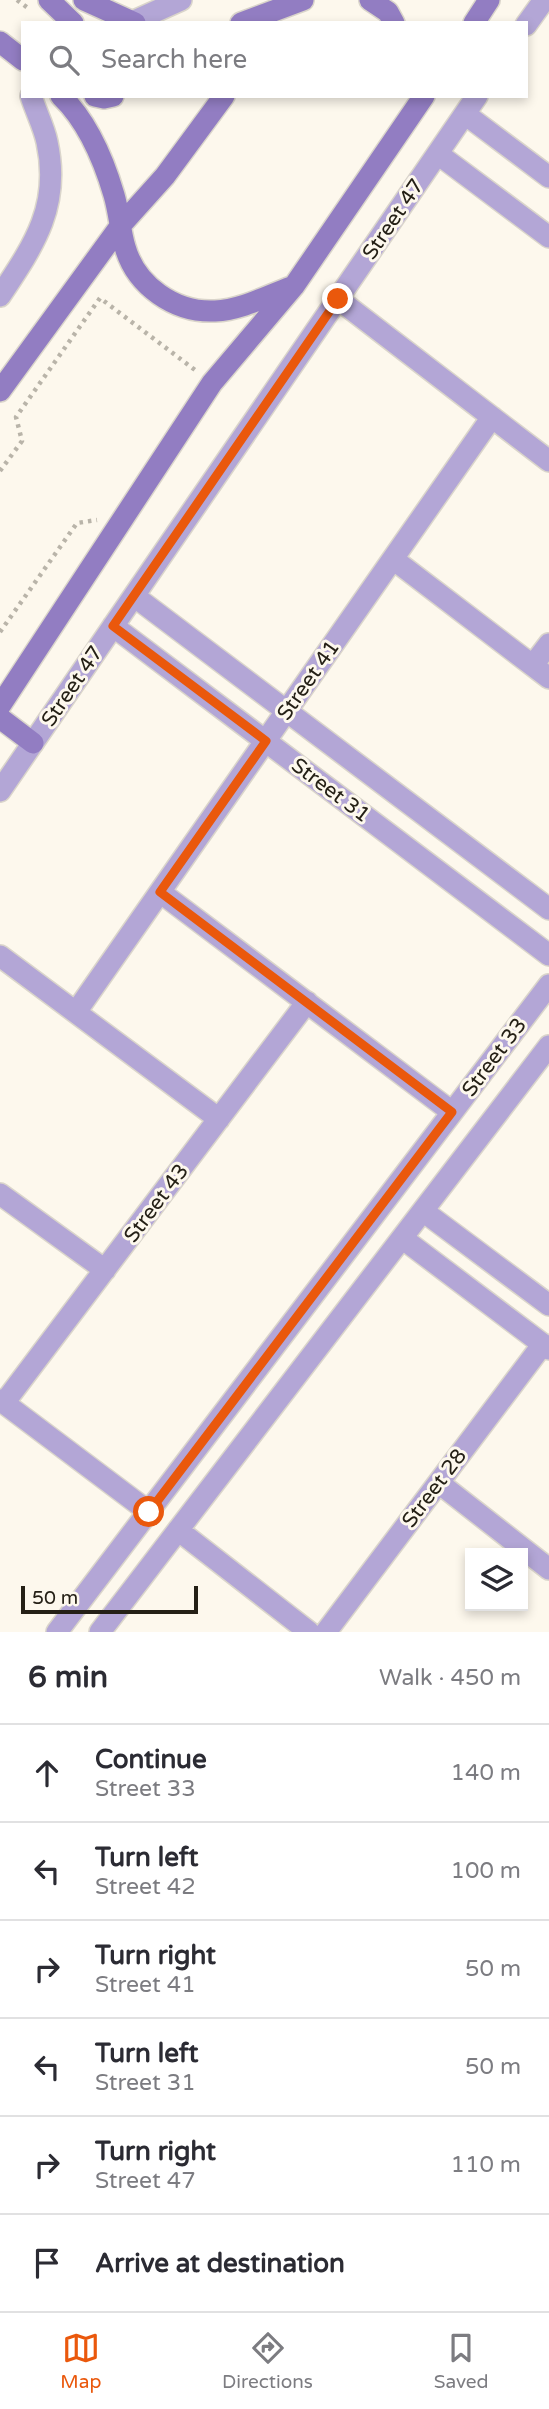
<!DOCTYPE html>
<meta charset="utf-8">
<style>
:root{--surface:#fff;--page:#f2f2f3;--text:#2b2b33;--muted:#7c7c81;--line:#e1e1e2;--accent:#ea580c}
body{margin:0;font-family:"Varela Round",sans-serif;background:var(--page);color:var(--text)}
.controls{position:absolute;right:21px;bottom:21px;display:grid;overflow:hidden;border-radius:0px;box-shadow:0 4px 10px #0003}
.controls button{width:63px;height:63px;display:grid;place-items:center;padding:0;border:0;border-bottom:2px solid var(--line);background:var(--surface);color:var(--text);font:35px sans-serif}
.scale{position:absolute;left:21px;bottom:18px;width:177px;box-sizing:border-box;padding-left:7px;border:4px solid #252016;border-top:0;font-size:19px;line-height:24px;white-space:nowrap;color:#252016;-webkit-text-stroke:5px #fdf8ed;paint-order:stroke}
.stop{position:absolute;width:21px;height:21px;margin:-16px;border:5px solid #ea580c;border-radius:50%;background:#fff}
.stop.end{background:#ea580c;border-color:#fff;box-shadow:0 2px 7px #0008}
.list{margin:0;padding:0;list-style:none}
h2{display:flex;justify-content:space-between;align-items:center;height:91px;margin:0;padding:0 28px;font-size:30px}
h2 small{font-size:23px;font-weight:400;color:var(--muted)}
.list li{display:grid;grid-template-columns:46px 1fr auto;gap:21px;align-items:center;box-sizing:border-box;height:98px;padding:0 28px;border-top:2px solid var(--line)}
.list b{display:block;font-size:26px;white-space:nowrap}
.list p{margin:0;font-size:23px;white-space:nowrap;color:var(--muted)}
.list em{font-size:23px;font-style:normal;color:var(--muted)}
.icon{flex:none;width:38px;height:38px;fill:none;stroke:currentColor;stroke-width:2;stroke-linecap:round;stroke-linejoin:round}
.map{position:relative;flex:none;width:549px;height:1632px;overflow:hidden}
.search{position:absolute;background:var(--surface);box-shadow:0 4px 10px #0003;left:21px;right:21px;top:21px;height:77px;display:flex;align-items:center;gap:18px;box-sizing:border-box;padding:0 24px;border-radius:0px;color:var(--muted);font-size:26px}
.sheet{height:679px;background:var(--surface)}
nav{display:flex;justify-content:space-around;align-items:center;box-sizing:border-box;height:98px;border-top:2px solid var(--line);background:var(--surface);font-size:19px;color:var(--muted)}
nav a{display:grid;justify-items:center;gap:4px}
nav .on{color:var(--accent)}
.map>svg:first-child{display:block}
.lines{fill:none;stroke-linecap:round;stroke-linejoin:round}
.street-casing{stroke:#dad5cb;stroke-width:24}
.secondary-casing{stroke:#dad5cb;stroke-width:24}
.path{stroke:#b9b4a9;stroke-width:4.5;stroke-dasharray:3.5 5;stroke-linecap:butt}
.street{stroke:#b3a6d6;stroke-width:21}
.secondary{stroke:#927dc2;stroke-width:21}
.route{stroke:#ea580c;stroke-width:9}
.labels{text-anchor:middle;stroke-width:6;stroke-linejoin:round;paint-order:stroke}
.street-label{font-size:21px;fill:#252016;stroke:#fdf8ed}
</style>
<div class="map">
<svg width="549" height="1632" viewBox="0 0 549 1632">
<rect width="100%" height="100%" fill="#fdf8ed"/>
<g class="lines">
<defs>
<path id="street" d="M132,22L181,0
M526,25L544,0
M465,114L549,177
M438,154L549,237
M0,296C34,245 61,206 47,142C44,127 36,112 31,96
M338,299L549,461
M393,559L549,678
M134,596L549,909
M113,626L549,955
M533,665L549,644
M0,791L477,96
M160,892L452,1112
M0,956L219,1119
M76,1012L492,417
M0,1194L105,1270
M423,1211L549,1305
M402,1238L549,1349
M0,1400L149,1512
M4,1403L307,1002
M439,1483L549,1569
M178,1530L309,1632
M57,1632L549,985
M100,1632L549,1046
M326,1632L543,1344"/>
<path id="secondary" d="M49,0L73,23
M84,0L135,23
M370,0L388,12L394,23
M241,23L303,0
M474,23L489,0
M0,42L23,60
M61,96C87,121 104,161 114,195C119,212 120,230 125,247C136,286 175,313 215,311C241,310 267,296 291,287
M95,96L104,98L113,96
M0,391L121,225L165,176L224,96
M0,706L212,383L294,286L424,96
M0,718L33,743"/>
</defs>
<!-- street casing -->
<use href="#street" class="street-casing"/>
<!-- secondary casing -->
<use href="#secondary" class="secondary-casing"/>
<!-- path -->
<path class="path" d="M17,0L28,8
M0,471L22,441L16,417L100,298L195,370
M0,632L77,523L97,520"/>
<!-- street -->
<use href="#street" class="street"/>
<!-- secondary -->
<use href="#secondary" class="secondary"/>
</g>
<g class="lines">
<!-- route -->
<path class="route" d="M149,1512L452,1112L160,892L266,741L113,626L338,299"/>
</g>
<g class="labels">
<!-- street labels -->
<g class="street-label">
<text transform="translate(393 219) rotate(-56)" y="7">Street 47</text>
<text transform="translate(308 680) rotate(-55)" y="7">Street 41</text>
<text transform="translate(72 686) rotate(-56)" y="7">Street 47</text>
<text transform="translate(331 790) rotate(37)" y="7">Street 31</text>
<text transform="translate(494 1057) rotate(-53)" y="7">Street 33</text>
<text transform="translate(156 1203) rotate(-53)" y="7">Street 43</text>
<text transform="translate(434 1488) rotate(-53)" y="7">Street 28</text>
</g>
</g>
</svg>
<div class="controls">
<button><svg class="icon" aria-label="layers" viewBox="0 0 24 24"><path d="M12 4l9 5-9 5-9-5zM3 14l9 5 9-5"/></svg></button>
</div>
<div class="scale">50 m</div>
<div class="stop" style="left:149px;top:1512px"></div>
<div class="stop end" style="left:338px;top:299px"></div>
<div class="search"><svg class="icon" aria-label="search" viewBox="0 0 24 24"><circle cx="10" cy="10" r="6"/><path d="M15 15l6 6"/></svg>Search here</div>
</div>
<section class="sheet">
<h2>6 min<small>Walk · 450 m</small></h2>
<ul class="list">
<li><svg class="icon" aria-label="ahead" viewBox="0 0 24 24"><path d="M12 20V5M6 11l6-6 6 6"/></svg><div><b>Continue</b><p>Street 33</p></div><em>140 m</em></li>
<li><svg class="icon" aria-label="left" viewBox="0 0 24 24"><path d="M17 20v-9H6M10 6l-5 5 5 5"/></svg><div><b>Turn left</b><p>Street 42</p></div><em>100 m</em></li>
<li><svg class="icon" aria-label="right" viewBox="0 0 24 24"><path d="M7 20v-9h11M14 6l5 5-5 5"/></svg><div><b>Turn right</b><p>Street 41</p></div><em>50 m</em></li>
<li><svg class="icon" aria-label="left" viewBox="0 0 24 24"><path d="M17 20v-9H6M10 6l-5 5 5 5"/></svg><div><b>Turn left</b><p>Street 31</p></div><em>50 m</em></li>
<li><svg class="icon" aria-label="right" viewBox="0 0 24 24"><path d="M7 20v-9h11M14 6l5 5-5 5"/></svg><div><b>Turn right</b><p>Street 47</p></div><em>110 m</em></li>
<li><svg class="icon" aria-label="arrive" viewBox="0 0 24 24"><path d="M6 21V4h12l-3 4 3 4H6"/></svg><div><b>Arrive at destination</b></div></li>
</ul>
</section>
<nav>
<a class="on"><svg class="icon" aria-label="map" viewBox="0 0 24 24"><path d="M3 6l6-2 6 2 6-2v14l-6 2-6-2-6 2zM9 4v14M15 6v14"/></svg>Map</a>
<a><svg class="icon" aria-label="directions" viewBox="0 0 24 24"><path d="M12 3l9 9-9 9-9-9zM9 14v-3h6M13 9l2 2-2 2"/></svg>Directions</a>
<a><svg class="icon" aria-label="saved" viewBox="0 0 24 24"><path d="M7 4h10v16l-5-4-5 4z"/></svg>Saved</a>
</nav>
